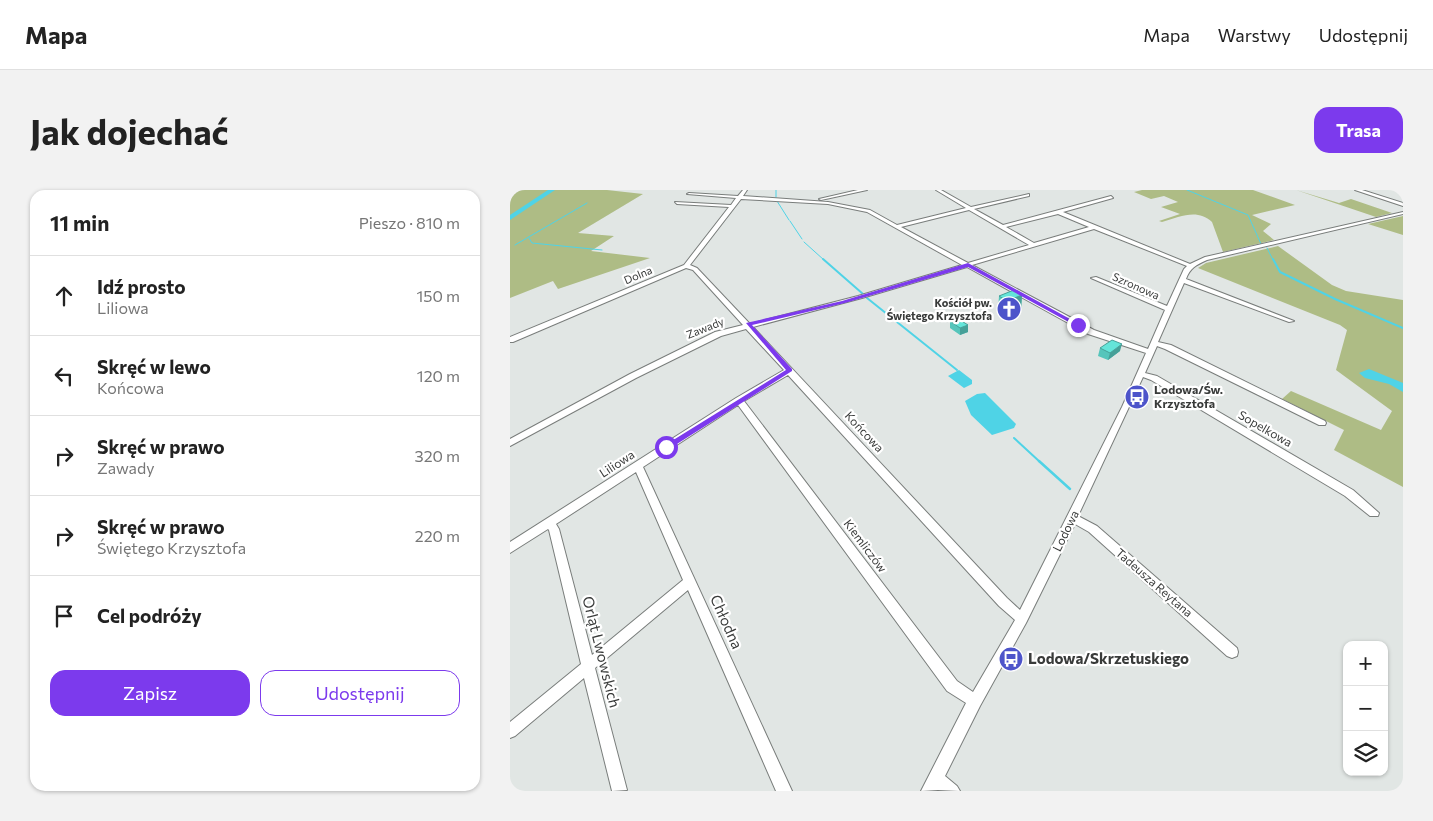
<!DOCTYPE html>
<html lang="pl">
<meta charset="utf-8">
<style>
:root{--surface:#fff;--page:#f2f2f2;--text:#222;--muted:#767676;--line:#e0e0e0;--accent:#7c3aed}
body{margin:0;font-family:Commissioner,sans-serif;background:var(--page);color:var(--text)}
.controls{position:absolute;right:15px;bottom:15px;display:grid;overflow:hidden;border-radius:10px;box-shadow:0 1px 4px #0004}
.controls button{width:45px;height:45px;display:grid;place-items:center;padding:0;border:0;border-bottom:1px solid var(--line);background:var(--surface);color:var(--text);font:25px sans-serif}
.stop{position:absolute;width:15px;height:15px;margin:-11px;border:4px solid #7c3aed;border-radius:50%;background:#fff}
.stop.end{background:#7c3aed;border-color:#fff;box-shadow:0 1px 5px #0008}
.list{margin:0;padding:0;list-style:none}
h2{display:flex;justify-content:space-between;align-items:center;height:65px;margin:0;padding:0 20px;font-size:21px}
h2 small{font-size:16px;font-weight:400;color:var(--muted)}
.list li{display:grid;grid-template-columns:32px 1fr auto;gap:15px;align-items:center;box-sizing:border-box;height:80px;padding:0 20px;border-top:1px solid var(--line)}
.list b{display:block;font-size:19px;white-space:nowrap}
.list p{margin:0;font-size:16px;white-space:nowrap;color:var(--muted)}
.list em{font-size:16px;font-style:normal;color:var(--muted)}
.actions{display:flex;gap:10px;padding:15px 20px}
.actions a{flex:1;padding:11px 0;border:1px solid var(--accent);border-radius:15px;text-align:center;font-size:18px;color:var(--accent)}
.actions .main{background:var(--accent);color:#fff}
.icon{flex:none;width:28px;height:28px;fill:none;stroke:currentColor;stroke-width:2;stroke-linecap:round;stroke-linejoin:round}
.map{position:relative;flex:none;width:893px;height:601px;overflow:hidden;border-radius:15px}
header{display:flex;align-items:center;gap:30px;box-sizing:border-box;height:70px;padding:0 25px;background:var(--surface);border-bottom:1px solid var(--line)}
header strong{font-size:24px}
nav{display:flex;gap:28px;margin-inline-start:auto;font-size:18px}
.intro{display:flex;align-items:center;justify-content:space-between;box-sizing:border-box;height:120px;padding:0 30px}
h1{margin:0;font-size:35px}
.button{padding:12px 22px;border-radius:15px;background:var(--accent);color:#fff;font-size:18px;font-weight:700}
main{display:flex;gap:30px;padding:0 30px}
aside{flex:1;background:var(--surface);border-radius:15px;box-shadow:0 1px 4px #0004}
.map>svg:first-child{display:block}
.green{fill:#aebc85}
.water{fill:#4fd3e6}
.lines{fill:none;stroke-linecap:round;stroke-linejoin:round}
.stream-far2{stroke:#4fd3e6;stroke-width:1}
.stream-far1{stroke:#4fd3e6;stroke-width:2}
.stream{stroke:#4fd3e6;stroke-width:2.5}
.river{fill:#4fd3e6;fill-rule:evenodd}
.minor-casing{stroke:#797d7b;stroke-width:2}
.minor{fill:#fff;fill-rule:evenodd}
.wall{fill:#56c5bb}
.shaded-wall{fill:#46a098}
.building{fill:#64e5d9;stroke:#46a098}
.route{fill:#7c3aed}
.labels{text-anchor:middle;stroke-width:4.5;stroke-linejoin:round;paint-order:stroke}
.far-street-label{font-size:11px;fill:#393b3a;stroke:#fff}
.far-poi-label{font-size:11px;font-weight:bold;fill:#393b3a;stroke:#fff;text-anchor:end}
.poi-label{font-size:12px;font-weight:bold;fill:#393b3a;stroke:#fff;text-anchor:start}
.street-label{font-size:12px;fill:#393b3a;stroke:#fff}
.near-street-label{font-size:15px;fill:#393b3a;stroke:#fff}
.near-poi-label{font-size:15px;font-weight:bold;fill:#393b3a;stroke:#fff;text-anchor:start}
</style>
<header>
<strong>Mapa</strong>
<nav><a>Mapa</a><a>Warstwy</a><a>Udostępnij</a></nav>
</header>
<div class="intro"><h1>Jak dojechać</h1><a class="button">Trasa</a></div>
<main>
<aside>
<h2>11 min<small>Pieszo · 810 m</small></h2>
<ul class="list">
<li><svg class="icon" aria-label="ahead" viewBox="0 0 24 24"><path d="M12 20V5M6 11l6-6 6 6"/></svg><div><b>Idź prosto</b><p>Liliowa</p></div><em>150 m</em></li>
<li><svg class="icon" aria-label="left" viewBox="0 0 24 24"><path d="M17 20v-9H6M10 6l-5 5 5 5"/></svg><div><b>Skręć w lewo</b><p>Końcowa</p></div><em>120 m</em></li>
<li><svg class="icon" aria-label="right" viewBox="0 0 24 24"><path d="M7 20v-9h11M14 6l5 5-5 5"/></svg><div><b>Skręć w prawo</b><p>Zawady</p></div><em>320 m</em></li>
<li><svg class="icon" aria-label="right" viewBox="0 0 24 24"><path d="M7 20v-9h11M14 6l5 5-5 5"/></svg><div><b>Skręć w prawo</b><p>Świętego Krzysztofa</p></div><em>220 m</em></li>
<li><svg class="icon" aria-label="arrive" viewBox="0 0 24 24"><path d="M6 21V4h12l-3 4 3 4H6"/></svg><div><b>Cel podróży</b></div></li>
</ul>
<div class="actions"><a class="main">Zapisz</a><a>Udostępnij</a></div>
</aside>
<div class="map">
<svg width="893" height="601" viewBox="0 0 893 601">
<rect width="100%" height="100%" fill="#e1e6e4"/>
<!-- green -->
<path class="green" d="M0,0H97L133,4L68,43L104,46L81,61L140,68L48,99L43,91L0,108Z
M632,0H743L785,15L742,25L761,34L753,41L764,50L713,62L702,32C687,18 670,27 652,32L649,31L670,24L651,17L668,12L654,6L641,9L624,2Z
M786,0L829,13L841,9L882,23L866,27Z
M893,26V45L858,34Z
M768,56L822,95L836,101L893,110V297L824,260L834,240L772,209L781,201L871,240L882,221L826,180L837,140L830,135L688,78L696,73Z"/>
<!-- water -->
<path class="water" d="M859,179L893,193V202L879,194L855,188L849,183Z
M449,180L462,190V194L454,198L438,186Z
M475,203L506,234L504,238L482,245L461,225L455,211L467,204Z"/>
<g class="lines">
<!-- stream-far2 -->
<path class="stream-far2" d="M266,0V7
M677,0L738,25L751,54
M267,11L279,30
M280,31L292,49
M19,48L22,53L92,60
M294,52L314,70
M5,55L77,13
M757,58L763,70"/>
<!-- stream-far1 -->
<path class="stream-far1" d="M313,69L353,104
M763,69L770,82L825,109L893,138
M357,108L447,180
M504,248L530,272"/>
<!-- stream -->
<path class="stream" d="M529,271L560,299"/>
<!-- river -->
<path class="river" d="M38,0H45L0,30V25Z"/>
<defs>
<path id="minor" d="M233,0H237L233,6L318,12L360,20L387,35L456,18L426,0H431L461,17L519,4V6L464,19L493,35L601,6L603,8L553,22L680,74L695,67L893,22V24L697,70C686,75 680,78 676,89L784,131L779,132L674,93L648,152L661,155L815,231L816,233L815,235H809L655,159L647,156L635,183L647,186L843,300L869,323L868,326H860L835,306L641,190L633,187L568,326L587,336L727,458L728,462L727,466L722,468L717,466L579,342L565,334L516,433L470,516L435,586L447,596L450,601L428,600L411,601L456,513L437,501L228,215L133,277L282,601H266L178,400L85,478L117,600L102,601L74,488L5,546L0,548V532L71,474L39,340L38,339L0,363V352L226,208L274,180L236,139L211,146L126,188L0,256V249L120,184L205,142L233,135L183,80L176,78L3,152H0V147L174,75L219,17L167,14L165,12L221,15L226,8L177,4L179,3L228,6ZM231,9L318,14L357,22L452,75L348,106L240,134L187,78L180,75ZM459,20L519,55L458,73L391,37ZM548,24L579,37L524,53L496,37ZM584,39L677,76L674,79L657,116L586,87L581,88L655,120L638,159L584,140L462,75ZM457,77L578,144L636,163L612,217L510,420L497,408L243,137L352,108ZM278,185L489,416L505,430L463,502L447,491L234,211ZM126,282L173,390L82,465L49,339L46,334Z
M348,0H357L311,10L309,9Z
M845,0H852L893,13V16Z"/>
</defs>
<!-- minor casing -->
<use href="#minor" class="minor-casing"/>
<!-- minor -->
<use href="#minor" class="minor"/>
</g>
<!-- wall -->
<path class="wall" d="M512,105L511,119L496,125L488,120L489,106Z
M440,131L458,135V142L450,145L440,138Z
M590,158L610,161L598,170L588,166Z"/>
<!-- shaded-wall -->
<path class="shaded-wall" d="M512,105L511,119L496,125L497,111Z
M458,135V142L450,145V138Z
M612,154L610,161L598,170L600,163Z"/>
<!-- building -->
<path class="building" d="M504,100L512,105L497,111L489,106Z
M447,128L458,135L450,138L440,131Z
M602,150L612,154L600,163L590,158Z"/>
<!-- route -->
<path class="route" d="M458,73L571,135L566,136L458,77L335,113L242,135L282,179V181L159,259L152,257L276,180L236,133L332,111Z"/>
<!-- icons -->
<defs>
<symbol id="church-disc" viewBox="-11 -11 22 22"><circle r="9.5" fill="#4d54ca" stroke="#fff"/><path d="M-1.2-6h2.4v3.5h3.3v2.4h-3.3V6h-2.4V-.1h-3.3v-2.4h3.3Z" fill="#fff"/></symbol>
<symbol id="bus-disc" viewBox="-11 -11 22 22"><circle r="9.5" fill="#4d54ca" stroke="#fff"/><path d="M-5-6H5V4H4V6H2V4H-2V6H-4V4H-5ZM-3.5-4V0h7V-4ZM-3.5 1.2v1.5H-2V1.2ZM2 1.2v1.5H3.5V1.2Z" fill="#fff"/></symbol>
</defs>
<g fill-rule="evenodd">
<use href="#church-disc" x="485" y="105" width="28" height="28"/>
<use href="#bus-disc" x="613" y="193" width="28" height="28"/>
<use href="#bus-disc" x="487" y="455" width="28" height="28"/>
</g>
<g class="labels">
<!-- far-street labels -->
<g class="far-street-label">
<text transform="translate(128 85) rotate(-23)" y="4">Dolna</text>
<text transform="translate(626 96) rotate(24)" y="4">Szronowa</text>
<text transform="translate(195 138) rotate(-22)" y="4">Zawady</text>
</g>
<!-- far-poi labels -->
<g class="far-poi-label">
<text x="482" y="117">Kościół pw.<tspan x="482" dy="13">Świętego Krzysztofa</tspan></text>
</g>
<!-- poi labels -->
<g class="poi-label">
<text x="644" y="204">Lodowa/Św.<tspan x="644" dy="14">Krzysztofa</tspan></text>
</g>
<!-- street labels -->
<g class="street-label">
<text transform="translate(755 239) rotate(30)" y="4">Sopelkowa</text>
<text transform="translate(354 242) rotate(47)" y="4">Końcowa</text>
<text transform="translate(107 274) rotate(-33)" y="4">Liliowa</text>
<text transform="translate(556 341) rotate(-64)" y="4">Lodowa</text>
<text transform="translate(355 356) rotate(53)" y="4">Kiemliczów</text>
<text transform="translate(644 393) rotate(41)" y="4">Tadeusza Reytana</text>
</g>
<!-- near-street labels -->
<g class="near-street-label">
<text transform="translate(216 432) rotate(66)" y="5">Chłodna</text>
<text transform="translate(91 462) rotate(76)" y="5">Orląt Lwowskich</text>
</g>
<!-- near-poi labels -->
<g class="near-poi-label">
<text x="518" y="474">Lodowa/Skrzetuskiego</text>
</g>
</g>
</svg>
<div class="controls">
<button>+</button>
<button>−</button>
<button><svg class="icon" aria-label="layers" viewBox="0 0 24 24"><path d="M12 4l9 5-9 5-9-5zM3 14l9 5 9-5"/></svg></button>
</div>
<div class="stop" style="left:156px;top:257px"></div>
<div class="stop end" style="left:568px;top:135px"></div>
</div>
</main>
